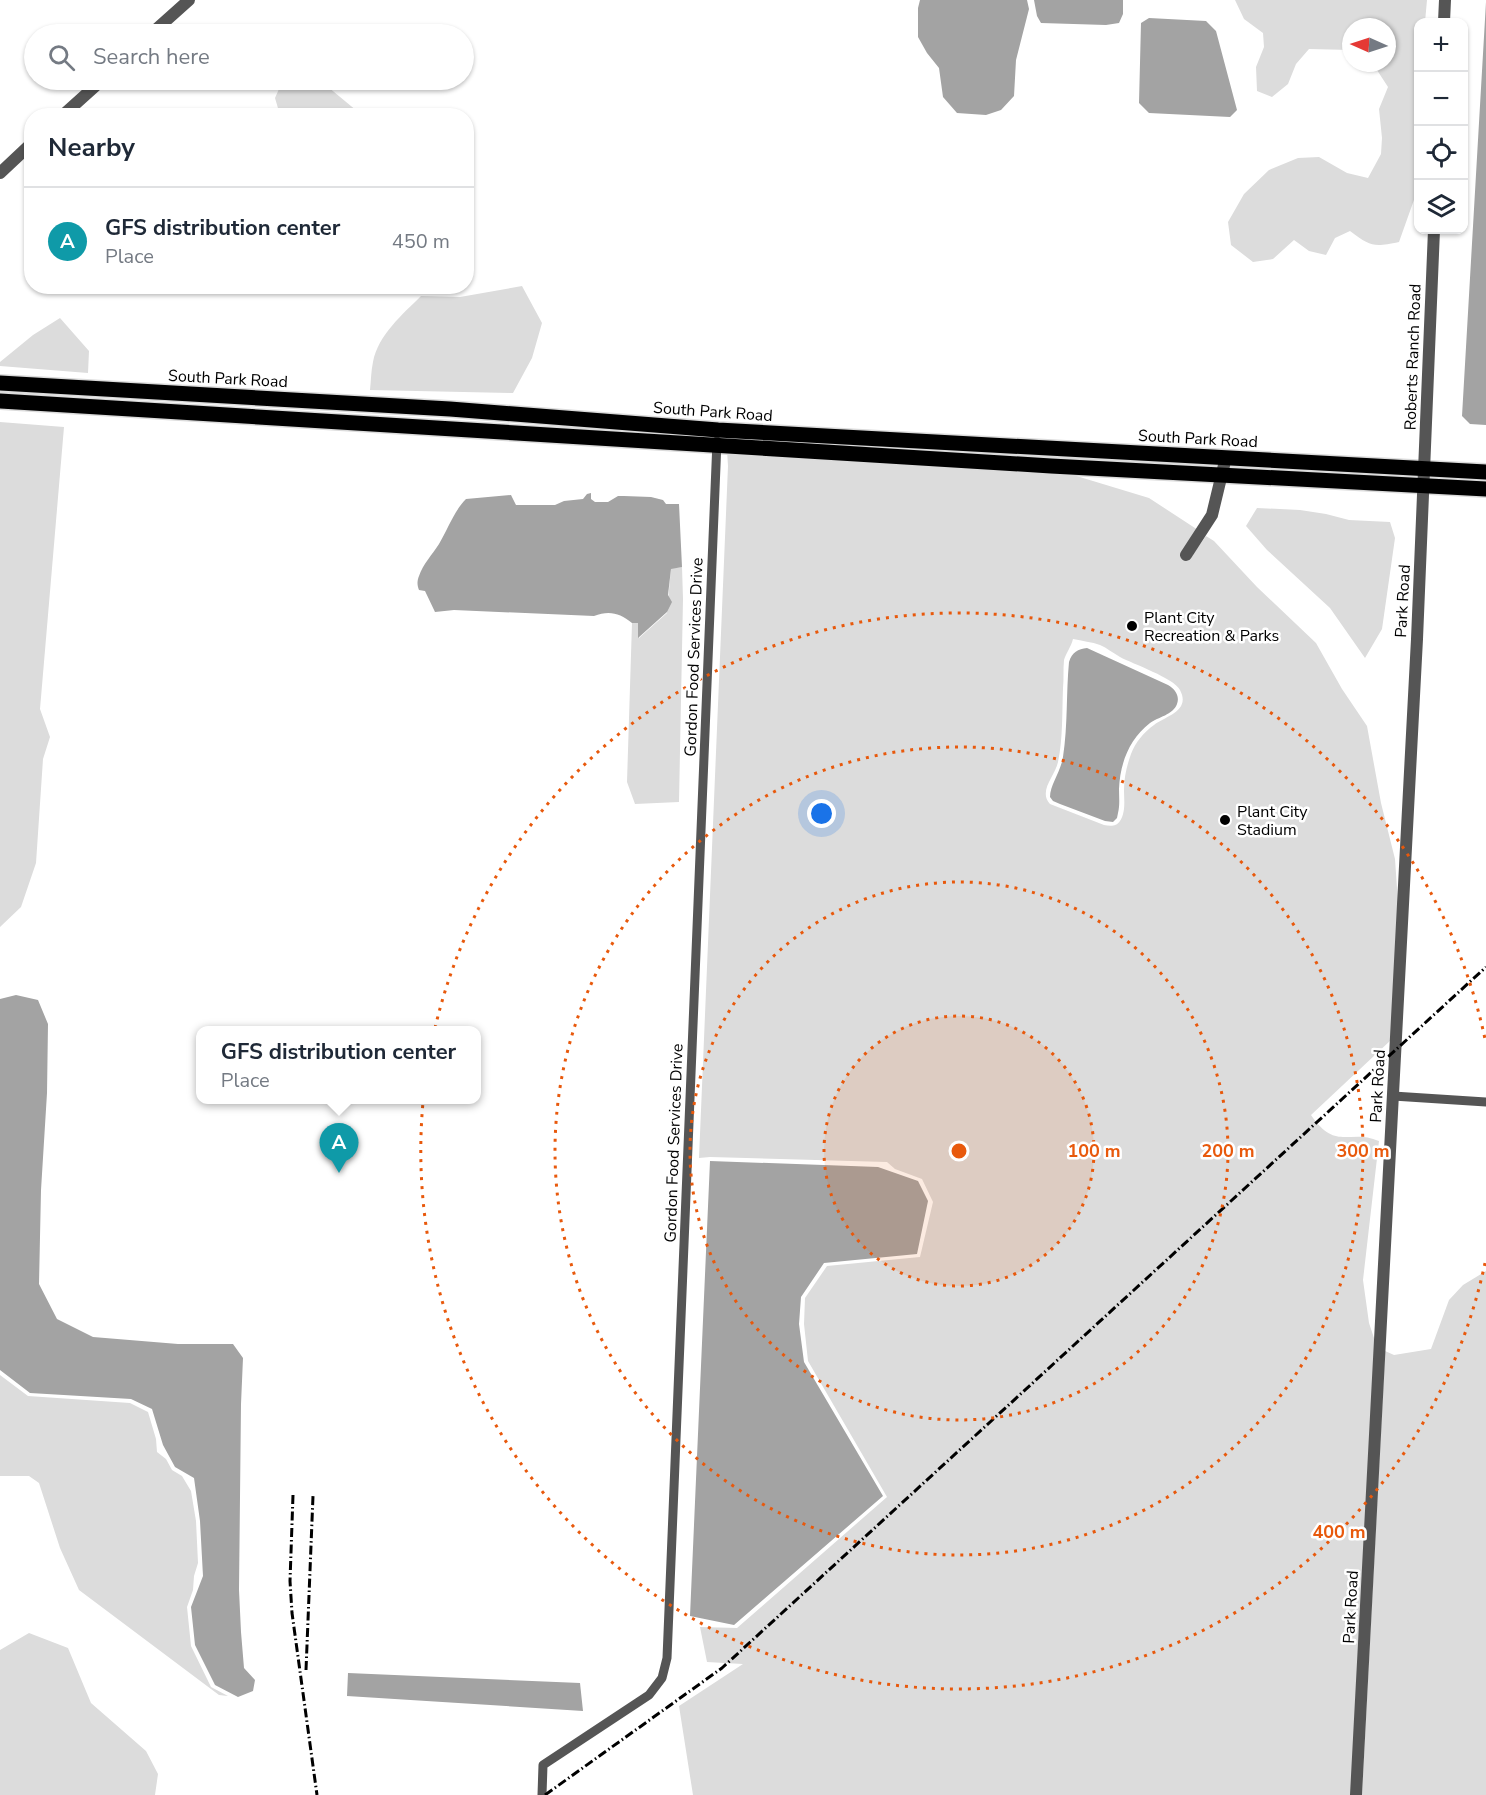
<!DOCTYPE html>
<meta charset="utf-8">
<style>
:root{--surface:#fff;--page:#f2f2f3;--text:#1f2937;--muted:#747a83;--line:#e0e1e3;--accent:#000}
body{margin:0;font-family:"Nunito Sans",sans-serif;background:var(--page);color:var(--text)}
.controls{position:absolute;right:18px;top:18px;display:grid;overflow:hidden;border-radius:12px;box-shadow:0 2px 4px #0004}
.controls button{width:54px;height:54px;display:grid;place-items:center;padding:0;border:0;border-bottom:2px solid var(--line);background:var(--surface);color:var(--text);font:30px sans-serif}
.compass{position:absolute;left:1342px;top:18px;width:54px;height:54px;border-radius:50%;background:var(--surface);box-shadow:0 2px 4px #0004;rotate:273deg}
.you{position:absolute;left:822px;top:814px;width:21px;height:21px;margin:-15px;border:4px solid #fff;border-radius:50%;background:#1a73e8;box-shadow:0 0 0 9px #1a73e833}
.badge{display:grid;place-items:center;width:39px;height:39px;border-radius:50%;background:var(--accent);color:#fff;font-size:20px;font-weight:700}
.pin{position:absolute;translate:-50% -50px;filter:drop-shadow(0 2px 3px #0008)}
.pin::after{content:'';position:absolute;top:32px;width:21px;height:18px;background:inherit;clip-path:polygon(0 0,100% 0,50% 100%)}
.popup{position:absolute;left:196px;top:1026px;width:285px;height:78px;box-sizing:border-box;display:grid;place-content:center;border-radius:12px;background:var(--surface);filter:drop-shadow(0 2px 4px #0005);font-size:20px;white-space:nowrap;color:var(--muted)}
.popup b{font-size:22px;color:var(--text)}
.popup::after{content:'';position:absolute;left:50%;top:100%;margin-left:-12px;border:12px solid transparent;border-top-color:var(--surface)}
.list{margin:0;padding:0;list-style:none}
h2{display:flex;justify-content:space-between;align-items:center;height:78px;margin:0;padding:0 24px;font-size:26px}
h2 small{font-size:20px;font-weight:400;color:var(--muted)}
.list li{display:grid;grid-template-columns:39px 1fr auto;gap:18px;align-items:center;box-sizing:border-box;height:108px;padding:0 24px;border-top:2px solid var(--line)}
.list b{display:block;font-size:22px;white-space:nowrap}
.list p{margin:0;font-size:20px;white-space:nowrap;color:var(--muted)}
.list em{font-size:20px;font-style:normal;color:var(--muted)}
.icon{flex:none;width:33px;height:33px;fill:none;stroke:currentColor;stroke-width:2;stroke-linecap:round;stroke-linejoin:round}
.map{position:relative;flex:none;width:1486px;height:1795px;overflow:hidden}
.search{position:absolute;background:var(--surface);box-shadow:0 2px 4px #0004;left:24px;top:24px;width:450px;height:66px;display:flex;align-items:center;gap:15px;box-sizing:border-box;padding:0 21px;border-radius:33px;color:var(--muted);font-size:22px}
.panel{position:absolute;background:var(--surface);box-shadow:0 2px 4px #0004;left:24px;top:108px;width:450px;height:186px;border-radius:24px}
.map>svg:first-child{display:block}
.green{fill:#dcdcdc;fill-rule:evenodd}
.water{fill:#a3a3a3}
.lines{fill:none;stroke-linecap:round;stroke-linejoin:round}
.primary-casing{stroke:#dbdbdb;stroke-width:18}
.minor{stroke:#555;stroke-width:9}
.tertiary{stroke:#555;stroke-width:12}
.primary{stroke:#000;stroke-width:15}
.rail{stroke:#000;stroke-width:3;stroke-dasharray:9 3 1.5 3;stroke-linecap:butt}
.ring{fill:none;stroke:#e8590c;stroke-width:3;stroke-dasharray:3 6}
.poi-dot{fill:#000;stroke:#fff;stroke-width:2}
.labels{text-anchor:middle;stroke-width:5;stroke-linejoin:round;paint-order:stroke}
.street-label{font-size:16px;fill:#000;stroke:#fff}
.poi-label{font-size:16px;fill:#000;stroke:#fff;text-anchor:start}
.centre{fill:#e8590c;stroke:#fff;stroke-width:3}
.ring-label{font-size:18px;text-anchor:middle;font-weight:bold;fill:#e8590c;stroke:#fff;stroke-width:5;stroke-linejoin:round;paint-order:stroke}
</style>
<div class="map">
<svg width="1486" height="1795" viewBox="0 0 1486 1795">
<rect width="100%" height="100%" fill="#fff"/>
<!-- green -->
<path class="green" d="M1235,0H1427L1425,22H1418V133L1415,197L1399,242C1374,247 1371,247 1350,231L1335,238L1326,255L1309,251L1294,240L1273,259L1253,262L1231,245L1228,222L1244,194L1269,170L1298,158L1319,157L1347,173L1368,178L1381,154L1382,138L1379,109L1388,87L1375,67L1370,63H1387V27H1351V50L1309,49L1296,64L1288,84L1272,97L1257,91L1256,67L1264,47L1263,33L1244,19Z
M283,80H299L328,87L357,111L359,115H280L275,98Z
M522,286L542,323L532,358L513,393L370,390C371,381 371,371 373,362C378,335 403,314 421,296L460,297Z
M60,318L89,351L88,373L0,366V362L33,335Z
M0,422L64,427L40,709L50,737L43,759L36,863L21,907L0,927Z
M727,450L1060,471L1149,498L1198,530L1180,557L1188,561L1206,536L1214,541L1257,587L1316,643L1342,689L1367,726L1381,803L1395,859L1398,903L1391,1040L1311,1115C1336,1152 1350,1128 1379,1141L1363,1280L1369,1323L1375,1341L1351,1795H693L679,1706L743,1664L707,1662L700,1627L737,1628L887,1497L808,1361L804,1324L805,1298L827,1266L920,1257L933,1202L922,1179L895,1169L887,1162L710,1157L699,1158L728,466ZM1073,639C1082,641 1092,642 1100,645C1107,648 1113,653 1120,657C1133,664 1174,678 1180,690C1191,711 1166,716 1154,725C1144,732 1135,743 1131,754C1127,765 1124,777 1124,790C1124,799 1126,812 1120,821C1116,827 1110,826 1104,825L1050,804C1038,791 1055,776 1058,762C1063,738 1062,712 1063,688C1064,679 1063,669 1064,660C1066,653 1071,647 1073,639Z
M1257,508L1300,510L1326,514L1349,520L1390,522L1395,538L1382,629L1365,658L1330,608L1267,550L1246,526Z
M682,567L683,599L679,802L635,804L627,782L632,623H639V638L667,613L671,568Z
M1486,1271V1795H1362L1385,1351L1394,1355L1431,1349L1449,1300L1463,1285Z
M0,1375L28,1396L130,1403L148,1412L156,1439L157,1452L166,1459L172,1470L182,1476L191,1491L196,1521L198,1563L194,1576L193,1590L187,1607L191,1646L211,1687L228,1696L219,1695L79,1590L60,1548L39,1483L29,1476H0Z
M29,1633L68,1648L91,1703L146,1751L158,1774L155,1795H0V1650Z"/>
<!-- water -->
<path class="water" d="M920,0H1027L1029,9L1016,60L1014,96L1001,110L986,115L957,113L943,97L939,68L927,53L918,37V8Z
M1034,0H1123V14L1119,23L1106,25L1041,23L1037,16Z
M1486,2V425L1470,424L1462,416Z
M1149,18L1206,21L1216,31L1237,110L1230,117L1149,113L1139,103L1141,23Z
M591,493V499L595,502H608L618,496H624L651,497L663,500L666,504H679L682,567L671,569L668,595L672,602L667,612L638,638V623H632C620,613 609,610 594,616L454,610L435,612L425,591L419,590C417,585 417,581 419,576C423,564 432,555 439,544C448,529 454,511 466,499L511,495L516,505H555L564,501L583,499L587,494Z
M1087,648L1168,685C1175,689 1180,696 1177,704C1173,715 1158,717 1150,723C1129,739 1120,764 1119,789C1119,797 1120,805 1118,813L1117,818L1113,822L1105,821L1060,804L1053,801L1050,797C1050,785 1061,771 1063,757C1068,725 1066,693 1069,662C1072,652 1078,649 1087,648Z
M16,995L38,1000L48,1024L47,1093L41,1190L39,1284L57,1319L93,1337L178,1344H233L243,1358L241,1404L239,1590L241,1632L244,1668L255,1680L253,1691L238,1697L215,1685L195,1645L191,1607L203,1576L200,1521L194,1478L175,1467L163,1445L152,1409L131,1399L30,1393L0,1370V999Z
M710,1161L878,1167L918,1181L928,1201L917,1254L824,1263L801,1297L799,1324L804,1362L883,1496L734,1625L690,1616Z
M348,1673L580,1683L583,1711L347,1696Z"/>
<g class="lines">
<defs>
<path id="primary" d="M0,383L450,409L718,430L1486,472
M0,401L1051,466L1486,489"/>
</defs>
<!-- primary casing -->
<use href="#primary" class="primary-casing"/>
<!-- minor -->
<path class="minor" d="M1393,1096L1486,1102
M542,1795L543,1765L649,1695L662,1678L667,1658L717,441"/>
<!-- tertiary -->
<path class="tertiary" d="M1444,22L1445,0
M151,34L189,0
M62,116L102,80
M0,173L32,143
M1186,555L1212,515L1226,457
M1356,1795L1417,639L1434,230"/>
<!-- primary -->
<use href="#primary" class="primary"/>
<!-- rail -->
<path class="rail" d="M293,1495L290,1581L292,1613L317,1795
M306,1670L313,1496
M545,1795L722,1668L1486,967"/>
</g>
<!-- distance rings -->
<circle cx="959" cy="1151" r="135" fill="#e8590c" fill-opacity=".12"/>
<g class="ring">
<circle cx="959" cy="1151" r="135"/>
<circle cx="959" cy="1151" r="269"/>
<circle cx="959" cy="1151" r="404"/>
<path d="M1485 1263A538 538 0 1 1 1485 1039"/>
</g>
<!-- markers -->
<g class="poi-dot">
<circle cx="1132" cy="626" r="6"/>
<circle cx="1225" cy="820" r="6"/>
</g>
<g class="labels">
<!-- street labels -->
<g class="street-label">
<text transform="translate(1412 357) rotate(-88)" y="6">Roberts Ranch Road</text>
<text transform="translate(228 378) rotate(3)" y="6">South Park Road</text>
<text transform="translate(713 411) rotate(4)" y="6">South Park Road</text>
<text transform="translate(1198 438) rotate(3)" y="6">South Park Road</text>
<text transform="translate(1402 601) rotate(-87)" y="6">Park Road</text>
<text transform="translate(693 657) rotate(-88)" y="6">Gordon Food Services Drive</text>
<text transform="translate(1377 1086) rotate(-87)" y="6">Park Road</text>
<text transform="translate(673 1143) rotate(-88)" y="6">Gordon Food Services Drive</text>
<text transform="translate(1350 1607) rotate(-87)" y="6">Park Road</text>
</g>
<!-- poi labels -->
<g class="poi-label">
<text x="1144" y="623">Plant City<tspan x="1144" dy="18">Recreation &amp; Parks</tspan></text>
<text x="1237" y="817">Plant City<tspan x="1237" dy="18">Stadium</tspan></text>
</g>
</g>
<circle cx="959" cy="1151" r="9" class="centre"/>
<g class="ring-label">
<text x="1094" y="1157">100 m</text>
<text x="1228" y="1157">200 m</text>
<text x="1363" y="1157">300 m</text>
<text x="1339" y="1538">400 m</text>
</g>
</svg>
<div class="controls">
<button>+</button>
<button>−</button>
<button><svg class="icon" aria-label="locate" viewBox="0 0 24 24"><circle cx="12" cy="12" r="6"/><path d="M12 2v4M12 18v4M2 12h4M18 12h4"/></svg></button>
<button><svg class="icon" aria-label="layers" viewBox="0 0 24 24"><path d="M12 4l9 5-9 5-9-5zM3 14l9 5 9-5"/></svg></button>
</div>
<svg class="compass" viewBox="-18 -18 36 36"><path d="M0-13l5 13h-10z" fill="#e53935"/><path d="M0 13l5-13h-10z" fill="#747a83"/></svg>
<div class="you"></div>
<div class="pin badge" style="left:339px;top:1173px;background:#0f9aa8">A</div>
<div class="popup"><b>GFS distribution center</b>Place</div>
<div class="search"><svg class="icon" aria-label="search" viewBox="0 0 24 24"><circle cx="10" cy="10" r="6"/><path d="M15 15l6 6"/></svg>Search here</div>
<section class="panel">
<h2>Nearby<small></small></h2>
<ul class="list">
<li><span class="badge" style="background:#0f9aa8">A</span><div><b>GFS distribution center</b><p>Place</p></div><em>450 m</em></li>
</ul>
</section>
</div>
